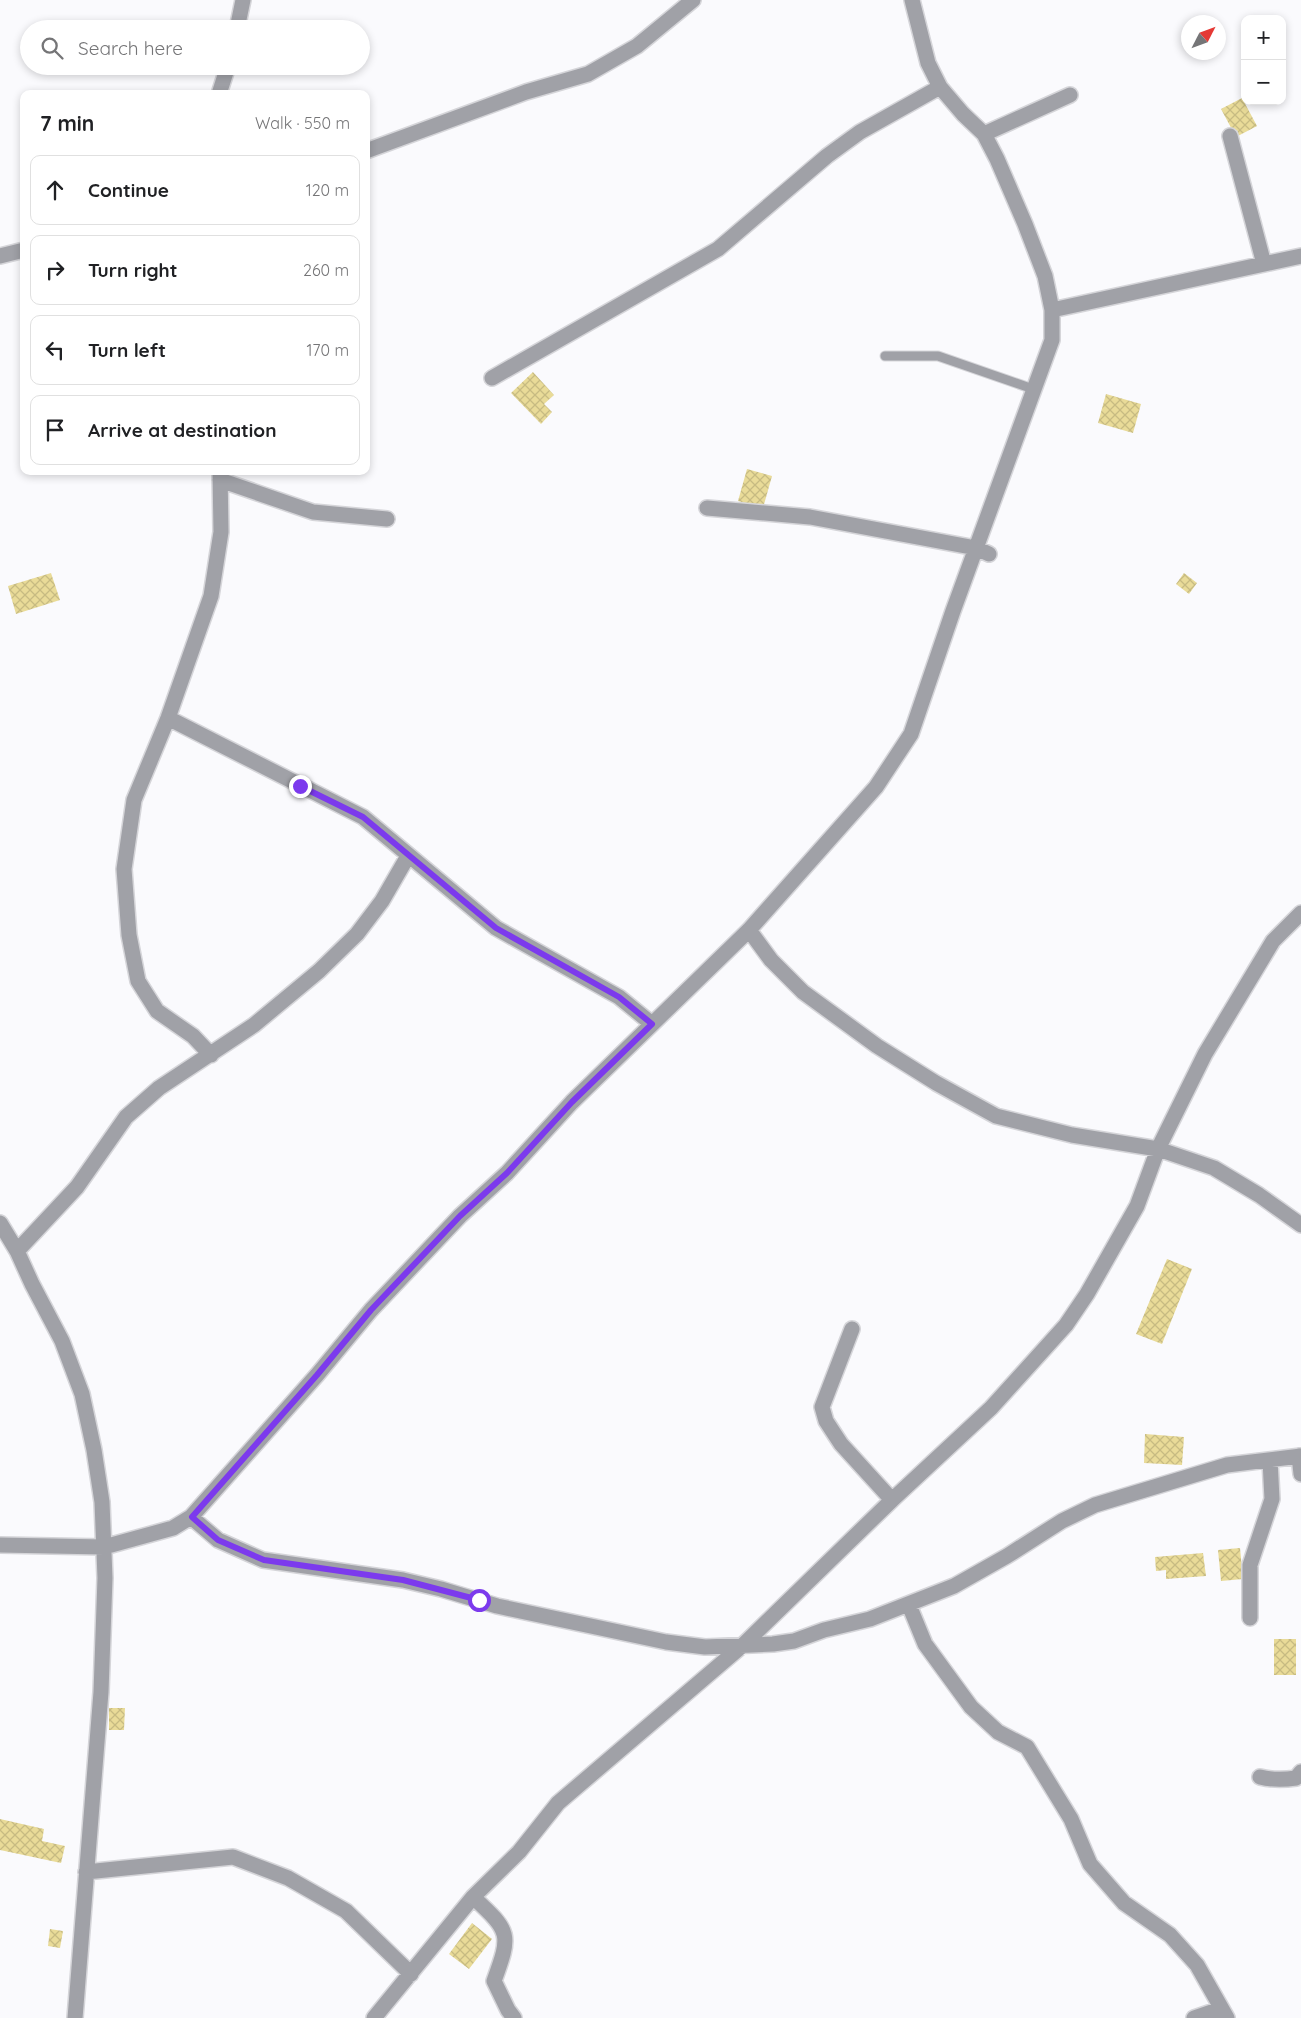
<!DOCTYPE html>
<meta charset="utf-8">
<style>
:root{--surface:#fff;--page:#f6f6f6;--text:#202124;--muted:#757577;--line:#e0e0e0}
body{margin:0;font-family:Quicksand,sans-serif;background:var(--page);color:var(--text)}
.controls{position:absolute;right:15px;top:15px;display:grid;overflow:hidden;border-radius:10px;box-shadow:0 2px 8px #0003}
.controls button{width:45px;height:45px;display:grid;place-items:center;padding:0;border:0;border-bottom:1px solid var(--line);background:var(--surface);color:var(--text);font:25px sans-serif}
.compass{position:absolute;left:1181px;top:15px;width:45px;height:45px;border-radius:50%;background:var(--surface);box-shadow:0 2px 8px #0003;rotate:48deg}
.stop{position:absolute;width:15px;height:15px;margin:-11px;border:4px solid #7c3aed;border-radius:50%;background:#fff}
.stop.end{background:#7c3aed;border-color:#fff;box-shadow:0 1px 5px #0008}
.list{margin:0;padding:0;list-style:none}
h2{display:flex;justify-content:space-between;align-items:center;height:65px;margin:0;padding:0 20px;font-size:21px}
h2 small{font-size:16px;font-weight:400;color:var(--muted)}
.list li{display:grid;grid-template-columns:32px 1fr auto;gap:15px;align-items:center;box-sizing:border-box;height:70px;margin:0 10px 10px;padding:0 10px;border:1px solid var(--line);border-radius:10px}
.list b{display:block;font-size:19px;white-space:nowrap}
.list em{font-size:16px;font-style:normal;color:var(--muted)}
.icon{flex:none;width:28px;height:28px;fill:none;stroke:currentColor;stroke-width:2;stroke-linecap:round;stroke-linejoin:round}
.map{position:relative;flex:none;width:1301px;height:2018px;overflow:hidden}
.search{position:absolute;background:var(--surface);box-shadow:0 2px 8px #0003;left:20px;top:20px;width:350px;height:55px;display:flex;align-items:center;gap:12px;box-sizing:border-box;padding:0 18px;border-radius:28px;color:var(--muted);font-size:19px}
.panel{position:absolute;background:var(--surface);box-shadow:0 2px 8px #0003;left:20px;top:90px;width:350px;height:385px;border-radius:10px}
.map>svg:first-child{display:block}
.building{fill:url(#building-cross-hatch)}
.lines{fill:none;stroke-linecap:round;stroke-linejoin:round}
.lane-casing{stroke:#d5d5d9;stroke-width:11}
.street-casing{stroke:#d5d5d9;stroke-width:18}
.lane{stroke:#a0a1a7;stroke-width:9}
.street{stroke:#a0a1a7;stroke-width:15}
.route{stroke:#7c3aed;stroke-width:6}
</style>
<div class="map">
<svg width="1301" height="2018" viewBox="0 0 1301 2018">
<defs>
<pattern id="building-cross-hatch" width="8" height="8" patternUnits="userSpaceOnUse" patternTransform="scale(1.25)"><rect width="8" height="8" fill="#e9db98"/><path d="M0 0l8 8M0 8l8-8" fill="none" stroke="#c7bb82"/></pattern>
</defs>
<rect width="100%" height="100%" fill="#fafafd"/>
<!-- building -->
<path class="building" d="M1242,98L1257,126L1236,137L1221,109Z
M533,372L554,395L544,404L552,412L541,424L511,393Z
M1106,394L1141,404L1133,433L1098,423Z
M747,469L772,476L763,508L738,501Z
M51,573L60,600L16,614L8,586Z
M1184,573L1197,583L1189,594L1176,584Z
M1167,1259L1192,1269L1162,1344L1136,1334Z
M1145,1434L1184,1437L1182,1465L1144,1463Z
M1240,1548L1243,1579L1221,1581L1218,1550Z
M1203,1553L1206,1576L1166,1579V1570L1156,1571L1155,1557Z
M1274,1639H1296V1675H1274Z
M109,1708H125L124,1730H109Z
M0,1819L44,1829L42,1841L65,1846L61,1863L0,1850Z
M472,1923L492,1939L469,1969L449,1954Z
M50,1929L63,1931L60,1948L48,1946Z"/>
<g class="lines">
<defs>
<path id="lane" d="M885,356H938L1033,389"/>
<path id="street" d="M237,29L243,0
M219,94L228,66
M984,134L1070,95
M1230,136L1264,264
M366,151L526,92L588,74L637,46L693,0
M0,256L24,250
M1052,310L1301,256
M492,378L718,249L827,156L860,132L940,87
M220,480L313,512L387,519
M707,508L810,517L976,548L989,554
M168,718L363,817L496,928L619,997L652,1024
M749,930L771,960L803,992L877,1046L936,1083L996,1116L1072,1135L1158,1149L1214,1168L1259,1195L1301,1225
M211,1055L193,1036L157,1011L138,981L129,935L124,869L134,800L168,718L211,596L221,532L220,471
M0,1223L17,1251L32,1284L62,1341L82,1394L94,1450L102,1502L105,1578L101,1692L75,2018
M17,1251L77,1187L126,1117L159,1088L254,1025L319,971L357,934L382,901L408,856
M852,1329L822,1407L826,1421L841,1444L892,1500
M1299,1456L1301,1474
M191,1517L218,1540L263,1560L403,1580L441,1589L497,1606L666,1642L705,1647L773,1644L794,1641L824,1630L870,1619L954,1586L1007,1556L1062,1521L1095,1505L1227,1465L1301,1456
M0,1545L104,1547L173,1528L191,1517L317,1375L371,1310L460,1216L507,1173L572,1102L749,930L876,787L911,734L953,611L1052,340V310L1045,276L1025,224L997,159L984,134L963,114L940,87L928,63L912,0
M909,1605L925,1644L971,1707L998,1732L1027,1747L1071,1819L1090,1864L1124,1903L1170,1935L1197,1965L1227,2018
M1250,1618V1565L1272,1499L1270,1460
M1260,1777C1272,1780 1283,1780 1296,1778L1301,1772
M86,1872L233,1857L288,1878L346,1911L411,1974
M473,1897C511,1932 511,1934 494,1981L508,2010L514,2018
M374,2018L473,1897L519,1852L558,1803L743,1645L892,1500L991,1408L1066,1325L1087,1294L1137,1206L1158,1149L1205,1054L1273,941L1301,913
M1194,2018L1220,2009"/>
</defs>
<!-- lane casing -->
<use href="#lane" class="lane-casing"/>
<!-- street casing -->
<use href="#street" class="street-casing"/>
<!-- lane -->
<use href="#lane" class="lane"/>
<!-- street -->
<use href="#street" class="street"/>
</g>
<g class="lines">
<!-- route -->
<path class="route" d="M300,786L363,817L496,928L619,997L652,1024L572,1102L507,1173L460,1216L371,1310L317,1375L192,1517L218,1540L264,1560L403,1580L479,1600"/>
</g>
</svg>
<div class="controls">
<button>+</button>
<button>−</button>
</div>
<svg class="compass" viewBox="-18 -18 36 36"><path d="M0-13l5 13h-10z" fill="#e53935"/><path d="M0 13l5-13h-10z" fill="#757577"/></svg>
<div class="stop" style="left:479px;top:1600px"></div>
<div class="stop end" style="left:300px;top:786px"></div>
<div class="search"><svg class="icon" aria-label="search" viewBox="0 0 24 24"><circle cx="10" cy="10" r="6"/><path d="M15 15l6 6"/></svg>Search here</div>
<section class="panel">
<h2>7 min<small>Walk · 550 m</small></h2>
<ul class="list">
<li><svg class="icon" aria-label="ahead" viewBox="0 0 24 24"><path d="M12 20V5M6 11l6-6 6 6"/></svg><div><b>Continue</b></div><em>120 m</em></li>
<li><svg class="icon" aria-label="right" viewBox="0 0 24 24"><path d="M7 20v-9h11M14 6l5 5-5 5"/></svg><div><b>Turn right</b></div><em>260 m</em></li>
<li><svg class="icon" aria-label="left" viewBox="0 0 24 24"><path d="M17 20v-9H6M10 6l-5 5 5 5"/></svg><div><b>Turn left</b></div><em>170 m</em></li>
<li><svg class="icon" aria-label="arrive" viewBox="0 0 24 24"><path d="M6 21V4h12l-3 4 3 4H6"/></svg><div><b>Arrive at destination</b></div></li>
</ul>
</section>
</div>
